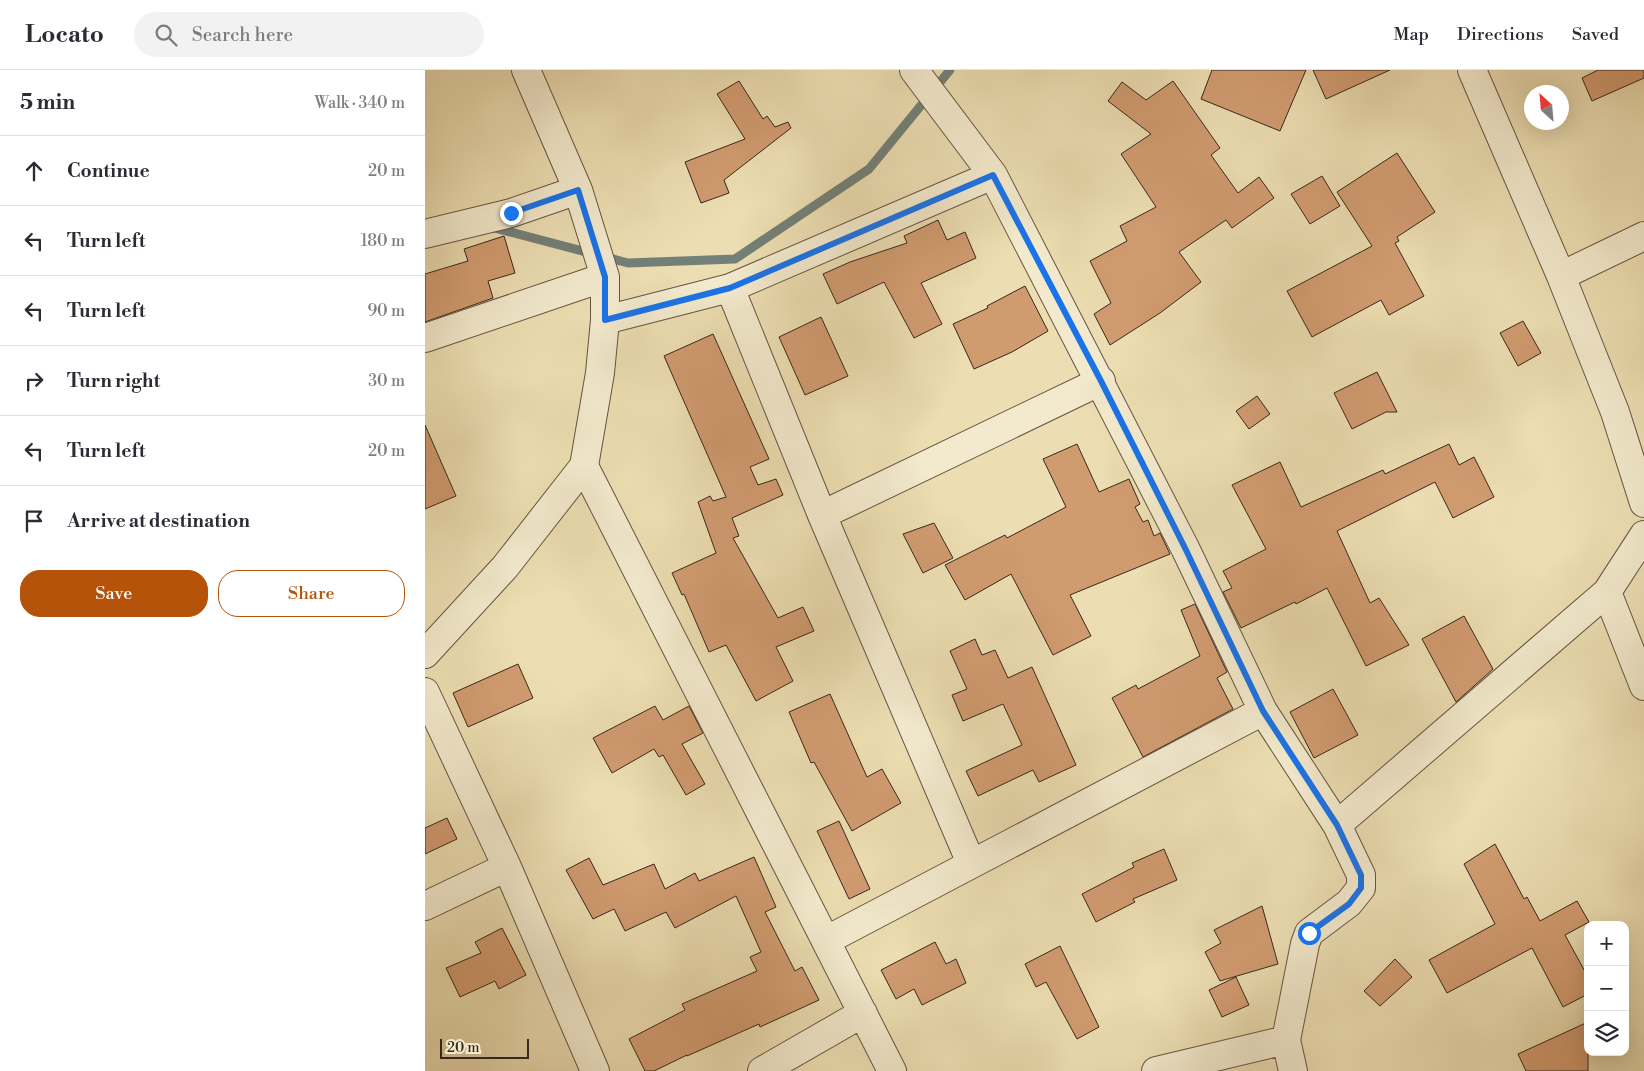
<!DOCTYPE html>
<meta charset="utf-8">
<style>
:root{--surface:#fff;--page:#f2f2f3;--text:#2b2b33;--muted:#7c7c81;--line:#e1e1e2;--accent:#b45309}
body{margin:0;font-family:"Libre Bodoni",serif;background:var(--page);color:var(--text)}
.controls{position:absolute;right:15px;bottom:15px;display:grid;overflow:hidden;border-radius:10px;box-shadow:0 5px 20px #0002}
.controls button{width:45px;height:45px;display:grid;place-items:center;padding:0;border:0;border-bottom:1px solid var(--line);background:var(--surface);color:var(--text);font:25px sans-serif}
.compass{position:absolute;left:1099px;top:15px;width:45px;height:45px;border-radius:50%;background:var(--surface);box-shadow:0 5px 20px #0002;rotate:334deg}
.scale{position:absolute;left:15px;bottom:12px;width:89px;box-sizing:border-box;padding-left:5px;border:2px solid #38271c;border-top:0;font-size:14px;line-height:18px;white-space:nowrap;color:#38271c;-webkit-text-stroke:4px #f3eacd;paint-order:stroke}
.stop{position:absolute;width:15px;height:15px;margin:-11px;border:4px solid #1a73e8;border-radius:50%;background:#fff}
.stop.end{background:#1a73e8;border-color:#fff;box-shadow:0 1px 5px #0008}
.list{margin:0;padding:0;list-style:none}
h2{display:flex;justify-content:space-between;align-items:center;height:65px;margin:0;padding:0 20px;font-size:21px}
h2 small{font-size:16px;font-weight:400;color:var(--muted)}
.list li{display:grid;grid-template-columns:32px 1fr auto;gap:15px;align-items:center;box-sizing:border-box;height:70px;padding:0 20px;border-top:1px solid var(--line)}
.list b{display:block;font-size:19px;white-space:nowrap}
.list em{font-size:16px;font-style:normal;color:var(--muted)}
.actions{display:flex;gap:10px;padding:15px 20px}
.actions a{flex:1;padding:11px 0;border:1px solid var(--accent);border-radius:20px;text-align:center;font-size:18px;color:var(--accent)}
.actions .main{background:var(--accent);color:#fff}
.icon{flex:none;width:28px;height:28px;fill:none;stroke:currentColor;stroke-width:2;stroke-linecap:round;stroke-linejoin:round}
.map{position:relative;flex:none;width:1219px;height:1001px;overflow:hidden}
header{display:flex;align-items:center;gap:30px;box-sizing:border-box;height:70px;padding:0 25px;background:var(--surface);border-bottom:1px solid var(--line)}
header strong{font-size:24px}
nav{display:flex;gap:28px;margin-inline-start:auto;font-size:18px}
.search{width:350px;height:45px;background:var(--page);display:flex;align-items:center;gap:12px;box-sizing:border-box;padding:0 18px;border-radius:28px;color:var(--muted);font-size:19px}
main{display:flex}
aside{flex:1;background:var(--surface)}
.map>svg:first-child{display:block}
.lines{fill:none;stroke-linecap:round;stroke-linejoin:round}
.stream{stroke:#738077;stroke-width:9}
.building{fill:#d19b70;stroke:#38271c}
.minor-casing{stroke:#655542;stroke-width:30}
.minor{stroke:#f3eacd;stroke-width:28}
.route{stroke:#1a73e8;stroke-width:6}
</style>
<header>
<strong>Locato</strong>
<div class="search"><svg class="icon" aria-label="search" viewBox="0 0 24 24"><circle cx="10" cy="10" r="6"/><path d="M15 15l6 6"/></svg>Search here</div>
<nav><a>Map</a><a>Directions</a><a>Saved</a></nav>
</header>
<main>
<aside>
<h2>5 min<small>Walk · 340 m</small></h2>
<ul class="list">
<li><svg class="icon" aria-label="ahead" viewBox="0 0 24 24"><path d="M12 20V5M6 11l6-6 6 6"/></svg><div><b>Continue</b></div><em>20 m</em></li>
<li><svg class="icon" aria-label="left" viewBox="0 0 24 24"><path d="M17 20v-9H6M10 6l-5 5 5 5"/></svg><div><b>Turn left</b></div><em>180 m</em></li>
<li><svg class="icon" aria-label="left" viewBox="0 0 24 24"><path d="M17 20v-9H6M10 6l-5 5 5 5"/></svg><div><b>Turn left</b></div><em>90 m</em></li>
<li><svg class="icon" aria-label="right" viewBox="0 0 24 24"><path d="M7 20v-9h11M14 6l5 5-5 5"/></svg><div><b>Turn right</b></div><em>30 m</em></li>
<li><svg class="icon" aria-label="left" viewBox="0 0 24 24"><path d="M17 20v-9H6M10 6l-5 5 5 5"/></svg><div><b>Turn left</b></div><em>20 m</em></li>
<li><svg class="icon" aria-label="arrive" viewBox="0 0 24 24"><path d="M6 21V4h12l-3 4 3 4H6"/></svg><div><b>Arrive at destination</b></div></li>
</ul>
<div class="actions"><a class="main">Save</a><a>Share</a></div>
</aside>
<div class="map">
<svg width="1219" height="1001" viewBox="0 0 1219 1001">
<rect width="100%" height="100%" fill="#ecdeb2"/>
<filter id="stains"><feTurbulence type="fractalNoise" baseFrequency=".004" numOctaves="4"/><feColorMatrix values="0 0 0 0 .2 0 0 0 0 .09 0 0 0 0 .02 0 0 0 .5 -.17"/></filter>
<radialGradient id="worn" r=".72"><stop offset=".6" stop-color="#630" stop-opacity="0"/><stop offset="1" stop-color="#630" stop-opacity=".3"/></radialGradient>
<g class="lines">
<!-- stream -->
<path class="stream" d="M66,157L203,193L310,189L444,99L525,0"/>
</g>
<!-- building -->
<path class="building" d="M787,0H881L855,61L776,29Z
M888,0H965L901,29Z
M1173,0H1219V8L1167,31L1157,8Z
M314,11L338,49L342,46L350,57L363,52L366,58L299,110L304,123L276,133L260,92L320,69L292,24Z
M748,11L795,78L786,85L813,123L834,107L849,128L807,158L801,150L754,182L776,212L735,243L685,275L669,244L686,233L665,191L702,171L695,156L731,137L696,84L726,64L683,31L697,12L721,30Z
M972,83L1010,142L972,167L974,171L970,173L999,226L964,245L956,230L887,267L862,221L947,176L912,122Z
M897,106L915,136L885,154L866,124Z
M513,150L522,170L540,162L551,188L496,213L517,254L489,268L459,212L412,234L398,204L425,192L482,173L479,166Z
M79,166L90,203L63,211L68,228L0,252V204L43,191L39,179Z
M600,216L623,261L587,282L549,299L528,254L563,238L562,236Z
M396,247L423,306L380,325L354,267Z
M1098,251L1116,283L1093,296L1075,263Z
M288,264L344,389L325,397L333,415L351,409L358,425L307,448L314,466L308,468L353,548L378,537L389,561L351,577L368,611L331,631L301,575L284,582L259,524L257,525L247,503L291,483L273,432L285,426L288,431L301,427L239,286Z
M952,302L972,342H961L927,359L909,323Z
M832,326L845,344L824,359L811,341Z
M0,355L31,426L0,439Z
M652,374L674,422L704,409L715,434L710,437L718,452L723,450L729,466L735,463L745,484L645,525L666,566L628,585L586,504L540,530L520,495L580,465L582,468L641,437L618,389Z
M1024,374L1034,395L1049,387L1069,427L1028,448L1010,412L912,461L945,533L954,528L984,575L941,596L902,518L871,534L870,532L816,558L798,522L807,518L798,501L841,479L807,415L855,392L876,437L958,400L960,404Z
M509,453L528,488L498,503L478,464Z
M770,534L802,602L792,608L808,639L718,687L687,628L711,615L713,619L775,586L756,540Z
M1039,546L1068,599L1031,632L997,569Z
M550,569L557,585L570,580L583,608L607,597L651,695L614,712L608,700L553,726L541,701L597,675L578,634L538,651L527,625L542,619L525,581Z
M93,594L108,628L43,657L28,623Z
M908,619L933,665L889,688L865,642Z
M405,624L442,707L457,699L476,733L427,761L389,692L386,693L364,642Z
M230,636L238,650L264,636L278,663L257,674L280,714L261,725L238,685L234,687L229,679L187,703L168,668Z
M22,748L32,769L0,784V758Z
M414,751L445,819L424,829L392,761Z
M1070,774L1099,829L1102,827L1115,851L1152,831L1164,852L1140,865L1163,907V924L1138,937L1107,878L1022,923L1004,890L1070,854L1039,794Z
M739,779L752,810L708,829L710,832L671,852L657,824L709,797L707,793Z
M329,787L351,837L340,842L370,901L377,897L394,930L335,957L334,954L262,986V985L229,1001H220L204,969L260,940L257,934L332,901L325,887L336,882L311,826L250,858L241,842L200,861L189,839L168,849L141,800L164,788L178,815L229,794L240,819L270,803L274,811Z
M837,836L853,894L795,911L780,882L796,873L789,860Z
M77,858L101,905L74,919L70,911L35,927L21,898L56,883L50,872Z
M510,872L521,894L531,889L541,913L497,935L489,919L471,929L456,900Z
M635,876L674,957L652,969L621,912L611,917L600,894Z
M970,889L987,907L955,936L939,921Z
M811,907L824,935L797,947L784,920Z
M1163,952V1001H1101L1093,984Z"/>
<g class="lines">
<defs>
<path id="minor" d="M489,0L568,105L760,478L838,641L912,755L936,805V818L924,833L884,863L880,874L861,970L868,1001
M1047,0L1136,206L1190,342L1219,433
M0,164L86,143L153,120
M1136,206L1219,166
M305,218L397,445L546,793
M180,250L305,218L568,105
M0,268L180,207
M159,396L467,1001
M397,445L676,311
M1219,465L1182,522L1219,616
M0,584L80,497L159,396L175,303L180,250V207L153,120L101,0
M0,622L82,797L170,1001
M912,755L1182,522
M0,836L82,797
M402,870L838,641
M337,1001L438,943
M731,1001L861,970"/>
</defs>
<!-- minor casing -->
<use href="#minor" class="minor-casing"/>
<!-- minor -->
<use href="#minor" class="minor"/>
</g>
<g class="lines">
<!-- route -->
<path class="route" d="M86,143L153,120L180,207V250L305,218L568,105L676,311L760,478L838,641L912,755L936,805V818L924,834L884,863"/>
</g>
<rect width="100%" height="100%" filter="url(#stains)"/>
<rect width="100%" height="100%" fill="url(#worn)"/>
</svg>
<div class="controls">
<button>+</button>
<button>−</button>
<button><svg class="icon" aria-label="layers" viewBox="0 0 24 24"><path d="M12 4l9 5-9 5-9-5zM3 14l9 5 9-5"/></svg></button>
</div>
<svg class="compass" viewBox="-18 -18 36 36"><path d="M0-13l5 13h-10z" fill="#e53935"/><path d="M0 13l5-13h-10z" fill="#7c7c81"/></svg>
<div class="scale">20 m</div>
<div class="stop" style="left:884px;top:863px"></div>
<div class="stop end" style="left:86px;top:143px"></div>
</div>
</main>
